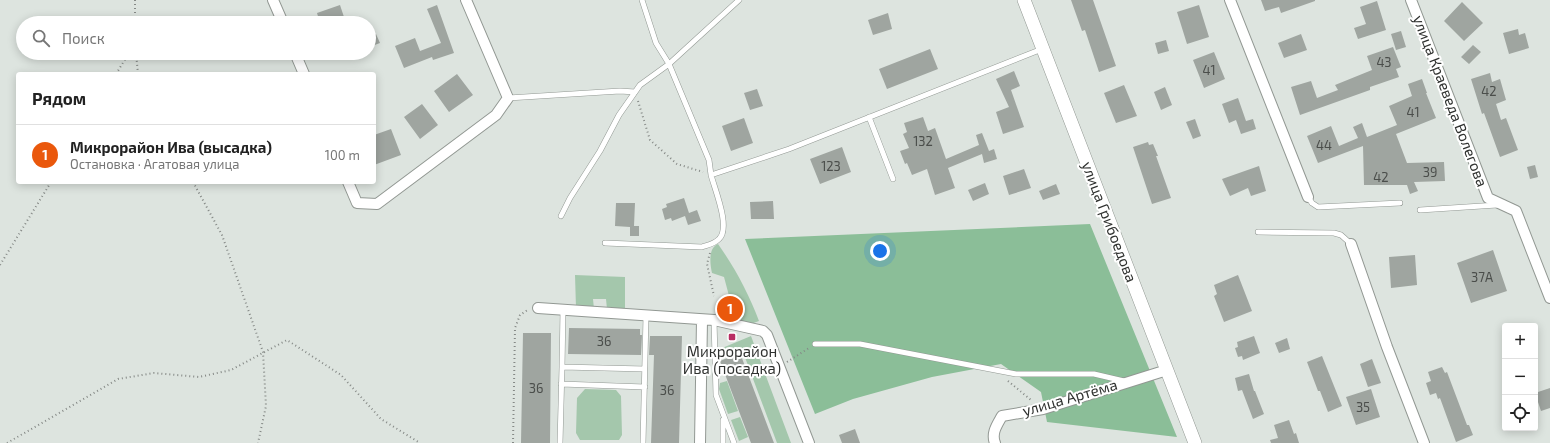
<!DOCTYPE html>
<html lang="ru">
<meta charset="utf-8">
<style>
:root{--surface:#fff;--page:#f2f2f2;--text:#222;--muted:#767676;--line:#e0e0e0;--accent:#ea580c}
body{margin:0;font-family:"Exo 2",sans-serif;background:var(--page);color:var(--text)}
.controls{position:absolute;right:12px;bottom:12px;display:grid;overflow:hidden;border-radius:4px;box-shadow:0 2px 10px #0003}
.controls button{width:36px;height:36px;display:grid;place-items:center;padding:0;border:0;border-bottom:1px solid var(--line);background:var(--surface);color:var(--text);font:20px sans-serif}
.you{position:absolute;left:880px;top:251px;width:14px;height:14px;margin:-10px;border:3px solid #fff;border-radius:50%;background:#1a73e8;box-shadow:0 0 0 6px #1a73e833}
.badge{display:grid;place-items:center;width:26px;height:26px;border-radius:50%;background:var(--accent);color:#fff;font-size:13px;font-weight:700}
.pin{position:absolute;translate:-50% -50%;border:2px solid #fff;box-shadow:0 1px 4px #0006}
.list{margin:0;padding:0;list-style:none}
h2{display:flex;justify-content:space-between;align-items:center;height:52px;margin:0;padding:0 16px;font-size:17px}
h2 small{font-size:13px;font-weight:400;color:var(--muted)}
.list li{display:grid;grid-template-columns:26px 1fr auto;gap:12px;align-items:center;box-sizing:border-box;height:60px;padding:0 16px;border-top:1px solid var(--line)}
.list b{display:block;font-size:15px;white-space:nowrap}
.list p{margin:0;font-size:13px;white-space:nowrap;color:var(--muted)}
.list em{font-size:13px;font-style:normal;color:var(--muted)}
.icon{flex:none;width:22px;height:22px;fill:none;stroke:currentColor;stroke-width:2;stroke-linecap:round;stroke-linejoin:round}
.map{position:relative;flex:none;width:1550px;height:443px;overflow:hidden}
.search{position:absolute;background:var(--surface);box-shadow:0 2px 10px #0003;left:16px;top:16px;width:360px;height:44px;display:flex;align-items:center;gap:10px;box-sizing:border-box;padding:0 14px;border-radius:22px;color:var(--muted);font-size:15px}
.panel{position:absolute;background:var(--surface);box-shadow:0 2px 10px #0003;left:16px;top:72px;width:360px;height:112px;border-radius:4px}
.map>svg:first-child{display:block}
.green{fill:#a4c7ac}
.forest{fill:#8bbe98}
.building{fill:#9fa5a0}
.lines{fill:none;stroke-linecap:round;stroke-linejoin:round}
.service-casing{stroke:#929893;stroke-width:6}
.minor-casing{stroke:#929893;stroke-width:12}
.tertiary-casing{stroke:#929893;stroke-width:14}
.path{stroke:#858986;stroke-width:2;stroke-dasharray:1 3;stroke-linecap:butt}
.service{stroke:#fff;stroke-width:5}
.minor{stroke:#fff;stroke-width:10}
.tertiary{stroke:#fff;stroke-width:13}
.poi-dot{fill:#b92d63;stroke:#fff;stroke-width:1.5}
.labels{text-anchor:middle;stroke-width:4;stroke-linejoin:round;paint-order:stroke}
.number-label{font-size:13px;fill:#4b4e4b}
.street-label{font-size:15px;fill:#2f312f;stroke:#fff}
.poi-label{font-size:15px;fill:#2f312f;stroke:#fff}
</style>
<div class="map">
<svg width="1550" height="443" viewBox="0 0 1550 443">
<rect width="100%" height="100%" fill="#dde4df"/>
<!-- green -->
<path class="green" d="M718,244C735,268 749,294 759,321L748,325L736,322L724,277L712,273C710,264 708,248 718,244Z
M575,275L625,277V310L607,309L606,299H593L594,309L576,308Z
M751,336L791,443H777L746,360L739,347L715,358V351Z
M727,381L738,411L728,414L719,389L720,383Z
M585,389L616,390L621,396L622,435L619,440H580L576,433L577,398Z
M740,417L748,437L739,441L731,420Z"/>
<!-- forest -->
<path class="forest" d="M1090,224L1177,437L1047,422L1041,392L1001,364L932,377L853,399L815,414L745,239Z"/>
<!-- building -->
<path class="building" d="M1071,0H1093L1116,66L1099,72L1085,30L1082,31Z
M1261,0H1315V1L1281,13L1279,7L1265,11Z
M1377,1L1386,30L1358,39L1354,28L1366,24L1360,7Z
M1462,2L1483,23L1464,41L1444,21Z
M340,5L346,23H320L317,13Z
M437,5L454,53L433,60L432,57L404,68L395,46L415,38L420,51L441,43L427,9Z
M1199,5L1209,37L1187,44L1177,12Z
M888,13L892,29L873,35L868,20Z
M1518,29L1519,35L1525,33L1529,48L1509,54L1503,33Z
M1401,31L1406,47L1396,50L1391,34Z
M376,34L380,43L369,47V37Z
M1301,34L1307,50L1284,58L1278,43Z
M1166,40L1169,51L1158,54L1155,43Z
M1473,45L1481,52L1469,64L1461,57Z
M1393,47L1401,67L1396,69L1399,77L1370,87V90L1300,115L1291,87L1311,81L1317,98L1338,90L1335,85L1372,70L1367,56Z
M930,49L938,69L887,89L879,69Z
M1214,52L1225,79L1204,88L1193,60Z
M1014,71L1020,86L1011,90L1024,127L1003,134L996,112L1009,107L996,79Z
M1490,73L1492,82L1500,79L1506,100L1496,104L1501,120L1506,118L1518,150L1500,157L1484,113L1482,114L1471,79Z
M457,74L473,95L449,112L434,91Z
M1422,79L1427,93H1426L1436,118L1396,134L1407,163L1444,162L1445,181L1414,182L1418,191L1410,194L1407,185H1364L1363,146L1318,163L1307,136L1331,126L1339,146L1358,138L1353,127L1362,123L1367,137L1397,125L1389,106L1412,96L1408,84Z
M1124,85L1137,116L1116,123L1104,93Z
M1165,87L1172,105L1161,110L1154,92Z
M757,89L763,106L750,110L744,93Z
M1238,98L1246,121L1253,119L1256,129L1241,134L1236,120L1229,123L1222,104Z
M422,104L438,125L420,139L404,117Z
M923,117L928,131L935,128L946,159L979,145L976,135L982,133L989,151L994,149L997,159L984,163L982,154L948,168L955,188L935,195L927,169L912,175L907,163L905,164L900,151L909,148L903,134L907,132L904,123Z
M744,118L753,143L731,151L722,126Z
M1195,119L1201,136L1193,139L1186,122Z
M391,129L401,155L374,165V135Z
M1148,142L1149,145L1153,144L1158,156H1156L1171,198L1152,204L1133,147Z
M842,147L851,172L820,184L810,159Z
M1535,165L1538,177L1530,179L1527,167Z
M1259,166L1266,191L1251,196L1248,188L1230,196L1222,179Z
M1024,169L1031,188L1009,195L1003,176Z
M985,183L989,194L973,201L968,190Z
M1056,184L1060,194L1043,200L1039,191Z
M684,198L689,213L697,210L701,221L688,225L685,216L672,221L671,218L665,220L662,209L667,207L666,204Z
M773,201L774,219H751L750,202Z
M616,203H635L634,226H639V236H630V227L615,226Z
M1493,250L1507,291L1471,303L1457,263Z
M1415,255L1417,285L1391,288L1389,257Z
M1238,275L1252,311L1224,322L1214,296L1217,294L1214,285Z
M569,328L640,329V335H642L641,355L568,354Z
M523,333H551L550,443H521Z
M650,336H682L679,443H651L654,355H649Z
M1254,336L1260,353L1243,360L1242,356L1238,357L1235,348L1238,347L1237,342Z
M1287,338L1290,349L1279,353L1275,343Z
M740,353L774,443H751L720,361Z
M1322,356L1342,406L1328,412L1320,391H1318L1307,362Z
M1372,359L1381,383L1368,387L1360,364Z
M1442,367L1445,373L1447,372L1467,425H1469L1473,435L1456,442L1440,398L1438,399L1436,393L1430,395L1426,383L1431,381L1428,372Z
M1249,374L1254,391H1255L1264,414L1253,419L1242,390L1238,391L1235,378Z
M1550,388V408L1541,411L1535,393Z
M1371,389L1380,417L1356,425L1346,397Z
M1289,420L1294,434L1296,433L1299,443H1271L1270,440L1278,438L1274,425Z
M855,429L860,443H842L839,435Z"/>
<g class="lines">
<defs>
<path id="service" d="M642,0L656,43L669,64L709,160L711,175
M508,98L620,91L635,92
M869,117L893,179
M1308,197L1312,203L1318,207L1400,203
M1420,210L1497,205
M561,216L570,198L600,151L619,115L640,85L669,64L739,0
M1258,232L1334,233L1341,235L1351,244
M605,243L702,247C708,245 714,244 719,239C731,228 715,190 711,175L789,149L1042,49
M714,320L716,395L734,443
M815,344H860L1016,374H1094L1124,381
M562,367L563,310
M561,384L645,387
M560,443L562,367L645,369
M643,443L646,316
M723,443V420"/>
<path id="minor" d="M273,0L283,23
M1230,0L1308,197
M1411,0L1488,198L1516,211L1550,298
M295,53L304,74
M348,182L357,203L377,204L496,115L508,98L466,0
M1351,244L1387,347L1424,443
M538,308L714,320L763,331L767,335L809,443
M700,443L702,320
M995,443C991,433 997,425 1002,416L1043,409L1167,370"/>
<path id="tertiary" d="M1024,0L1195,443"/>
</defs>
<!-- service casing -->
<use href="#service" class="service-casing"/>
<!-- minor casing -->
<use href="#minor" class="minor-casing"/>
<!-- tertiary casing -->
<use href="#tertiary" class="tertiary-casing"/>
<!-- path -->
<path class="path" d="M135,0V23
M136,53L138,74
M116,74L129,53
M638,101L650,140L677,164L703,172
M193,182L222,235L263,352L266,406L258,443
M710,253L707,264L714,296
M0,265L51,182
M787,362L809,348
M1008,381L1031,400
M7,443L118,379L154,373L199,377L231,370L287,340L341,375L381,419L420,443
M513,443L515,328L520,315L529,309"/>
<!-- service -->
<use href="#service" class="service"/>
<!-- minor -->
<use href="#minor" class="minor"/>
<!-- tertiary -->
<use href="#tertiary" class="tertiary"/>
</g>
<!-- markers -->
<rect class="poi-dot" x="728" y="333" width="8" height="8" rx="2"/>
<g class="labels">
<!-- number labels -->
<g class="number-label">
<text x="1384" y="67">43</text>
<text x="1209" y="75">41</text>
<text x="1489" y="96">42</text>
<text x="1413" y="117">41</text>
<text x="923" y="146">132</text>
<text x="1324" y="150">44</text>
<text x="831" y="171">123</text>
<text x="1430" y="177">39</text>
<text x="1381" y="182">42</text>
<text x="1482" y="282">37А</text>
<text x="604" y="346">36</text>
<text x="536" y="393">36</text>
<text x="667" y="395">36</text>
<text x="1363" y="412">35</text>
</g>
<!-- street labels -->
<g class="street-label">
<text transform="translate(1450 101) rotate(69)" y="5">улица Краеведа Волегова</text>
<text transform="translate(1109 222) rotate(69)" y="5">улица Грибоедова</text>
<text transform="translate(1070 398) rotate(-16)" y="5">улица Артёма</text>
</g>
<!-- poi labels -->
<g class="poi-label">
<text x="732" y="357">Микрорайон<tspan x="732" dy="17">Ива (посадка)</tspan></text>
</g>
</g>
</svg>
<div class="controls">
<button>+</button>
<button>−</button>
<button><svg class="icon" aria-label="locate" viewBox="0 0 24 24"><circle cx="12" cy="12" r="6"/><path d="M12 2v4M12 18v4M2 12h4M18 12h4"/></svg></button>
</div>
<div class="you"></div>
<div class="pin badge" style="left:730px;top:309px">1</div>
<div class="search"><svg class="icon" aria-label="search" viewBox="0 0 24 24"><circle cx="10" cy="10" r="6"/><path d="M15 15l6 6"/></svg>Поиск</div>
<section class="panel">
<h2>Рядом<small></small></h2>
<ul class="list">
<li><span class="badge">1</span><div><b>Микрорайон Ива (высадка)</b><p>Остановка · Агатовая улица</p></div><em>100 m</em></li>
</ul>
</section>
</div>
